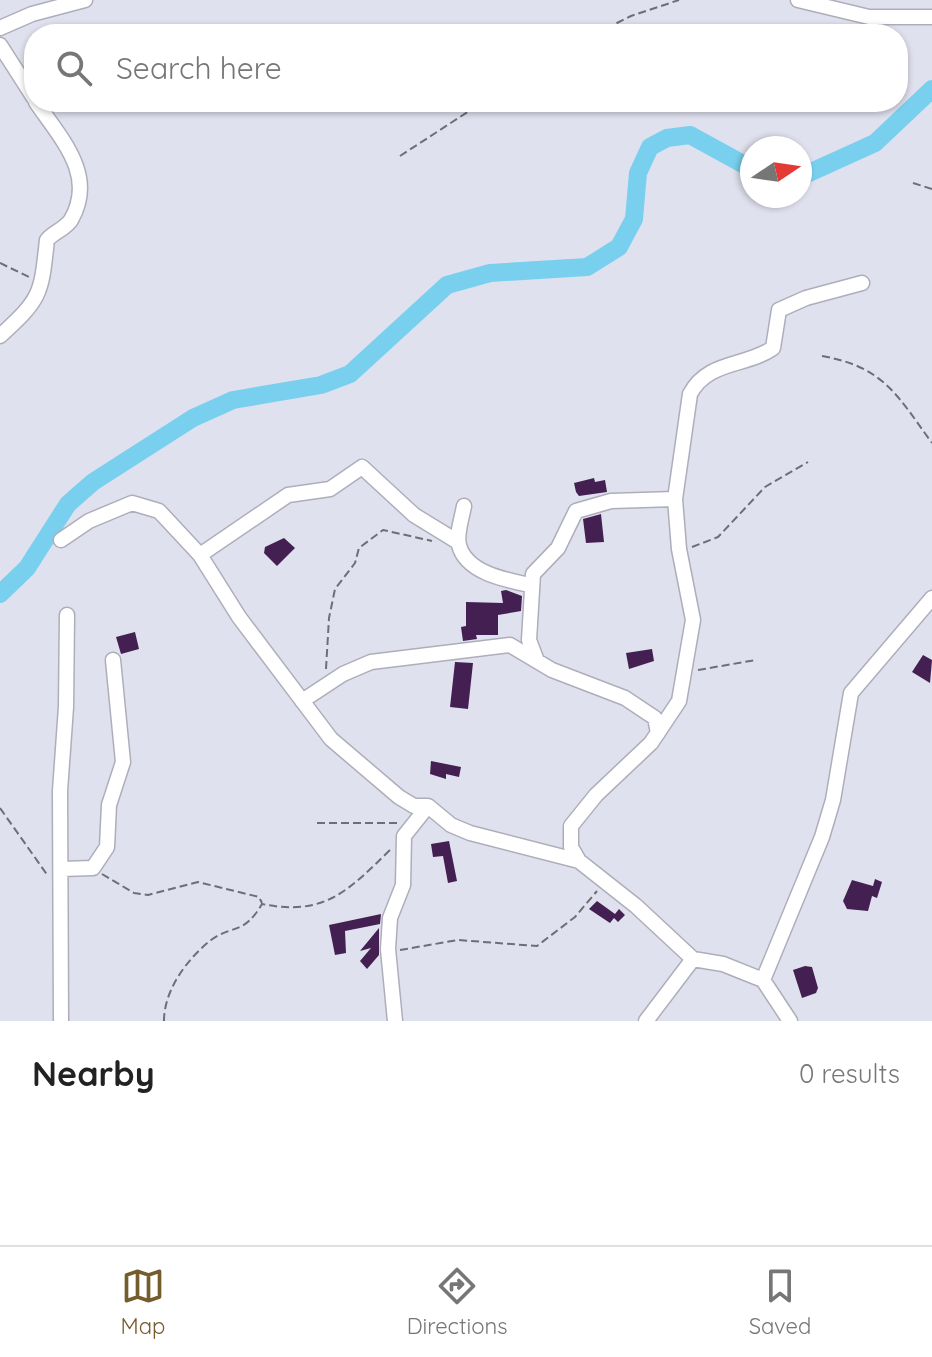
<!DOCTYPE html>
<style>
:root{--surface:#fff;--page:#f6f6f6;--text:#222;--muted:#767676;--line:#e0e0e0;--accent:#755c2d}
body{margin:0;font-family:Quicksand,sans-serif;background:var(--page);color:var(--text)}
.compass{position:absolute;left:740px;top:136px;width:72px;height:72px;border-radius:50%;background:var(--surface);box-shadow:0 2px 6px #0004;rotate:77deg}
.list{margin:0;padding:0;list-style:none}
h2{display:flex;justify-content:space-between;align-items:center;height:104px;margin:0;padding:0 32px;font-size:34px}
h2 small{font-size:26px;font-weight:400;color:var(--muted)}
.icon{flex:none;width:44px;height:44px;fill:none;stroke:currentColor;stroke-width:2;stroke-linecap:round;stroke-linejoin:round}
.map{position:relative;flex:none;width:932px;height:1021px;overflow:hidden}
.search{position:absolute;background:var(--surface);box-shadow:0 2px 6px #0004;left:24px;right:24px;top:24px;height:88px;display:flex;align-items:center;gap:20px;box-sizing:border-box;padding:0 28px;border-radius:32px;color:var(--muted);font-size:30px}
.sheet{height:224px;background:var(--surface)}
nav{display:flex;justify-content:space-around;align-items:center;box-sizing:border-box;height:112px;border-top:2px solid var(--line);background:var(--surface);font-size:22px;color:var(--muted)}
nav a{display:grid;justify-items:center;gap:4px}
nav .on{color:var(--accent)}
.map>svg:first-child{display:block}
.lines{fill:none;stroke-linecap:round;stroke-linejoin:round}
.river{stroke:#79d0ee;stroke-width:18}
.building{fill:#441f51}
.minor-casing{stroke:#aeaebb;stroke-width:17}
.path{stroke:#6d6e76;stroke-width:2;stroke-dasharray:8 4;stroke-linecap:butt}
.minor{stroke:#fff;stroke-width:14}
</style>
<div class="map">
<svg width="932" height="1021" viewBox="0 0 932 1021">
<rect width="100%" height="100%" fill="#e0e1ee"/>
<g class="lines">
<!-- river -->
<path class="river" d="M800,177L875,143L932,89
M0,594L27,568L68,504L93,482L193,418L233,400L321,385L350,374L447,285L490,273L587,267L619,247L634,219L638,173L650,147L667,138L690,135L752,169"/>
</g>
<!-- building -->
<path class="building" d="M594,478L595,482L605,480L607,492L579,496L576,492L574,483Z
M601,514L604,542L586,543L583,519Z
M284,538L295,548L277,566L264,553L265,547Z
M506,590L522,596L521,611L498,615V635H476L477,639L463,641L461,627L466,626V602L503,603L501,591Z
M135,632L139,649L121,654L116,637Z
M652,649L654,661L629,669L626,653Z
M923,655L932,660L930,683L912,672Z
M455,662L473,663L468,709L450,707Z
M431,761L461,767L459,777L446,774V779L430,774Z
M449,841L457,881L448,883L443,856L433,857L431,844Z
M875,879L882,882L877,898L872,896L868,911L847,909L843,901L852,880L873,886Z
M597,901L615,914L619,909L625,915L618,922L614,918L610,923L589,909Z
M381,914L380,924L345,931L346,953L335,955L329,925Z
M379,928V955L367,969L360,961L371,948L360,951Z
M805,966L812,967L818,988L816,993L802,998L793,970Z"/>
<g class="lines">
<defs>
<path id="minor" d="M798,0L869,17H932
M0,28L32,14L85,0
M0,45L34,98
M0,336C42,298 41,294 47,240C54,232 65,229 71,220C97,175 61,139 36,102
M464,506C462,518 456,534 459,545C466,573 506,580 530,585
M61,540L89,521L132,503L159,511L200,555L239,617L331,739L399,797L414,806H428L451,825L470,833L579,861L636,906L693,959L723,964L763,980L790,1021
M200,555L288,495L330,489L362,467L414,515L458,542
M537,661L529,640L533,574L558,548L576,511L611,501L675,499
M302,701L343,674L371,662L510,645L552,670L625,698L655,718L658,733
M579,861L571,847V826L596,795L651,743L679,701L693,620L679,549L675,499L690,394C708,360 746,367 773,348L779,310L806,298L862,283
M61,869L93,868L107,847L109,805L123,762L113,660
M763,980L822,837L833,800L851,693L932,598
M61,1021L60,791L66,707L67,615
M395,1021L388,949L390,918L403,885L404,836L428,806
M646,1021L693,959"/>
</defs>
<!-- minor casing -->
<use href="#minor" class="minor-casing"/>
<!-- path -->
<path class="path" d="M595,34L631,16L679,0
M400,156L483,102
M913,183L932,189
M0,263L31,278
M822,356C884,367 897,395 932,443
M692,547L718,537L765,487L808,462
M326,669L329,618L335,589L355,563L359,548L383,530L432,541
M698,670L756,660
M0,808L48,876
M317,823H400
M102,874L134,893L148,895L198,882L259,897L262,903
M400,950L458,940L537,946L575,917L597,891
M164,1021C164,990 187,959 211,940C233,924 243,936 262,904C325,917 349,890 392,848"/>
<!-- minor -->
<use href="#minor" class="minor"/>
</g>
</svg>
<svg class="compass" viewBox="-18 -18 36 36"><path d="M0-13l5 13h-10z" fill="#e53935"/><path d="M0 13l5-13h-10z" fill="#767676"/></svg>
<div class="search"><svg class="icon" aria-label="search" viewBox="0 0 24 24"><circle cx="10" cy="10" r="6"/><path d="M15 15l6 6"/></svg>Search here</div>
</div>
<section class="sheet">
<h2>Nearby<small>0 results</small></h2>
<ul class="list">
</ul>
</section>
<nav>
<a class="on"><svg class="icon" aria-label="map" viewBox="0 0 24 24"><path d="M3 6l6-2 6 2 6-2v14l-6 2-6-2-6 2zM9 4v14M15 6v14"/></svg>Map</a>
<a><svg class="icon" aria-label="directions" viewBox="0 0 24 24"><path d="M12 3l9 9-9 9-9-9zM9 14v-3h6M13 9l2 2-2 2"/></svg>Directions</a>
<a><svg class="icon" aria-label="saved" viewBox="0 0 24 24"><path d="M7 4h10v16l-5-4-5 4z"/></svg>Saved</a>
</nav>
